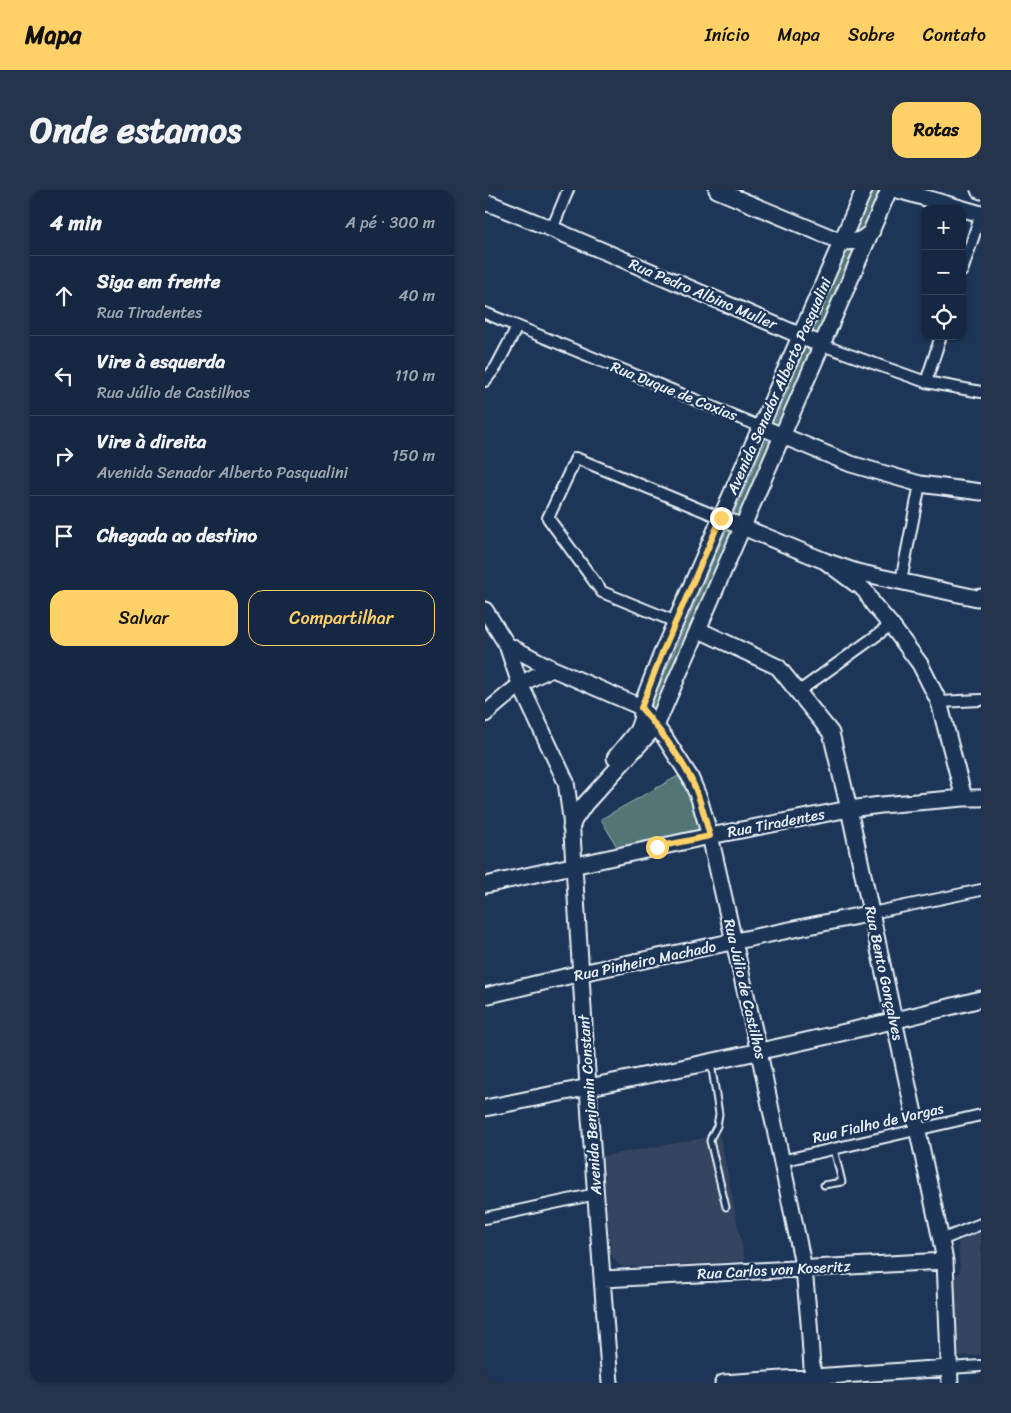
<!DOCTYPE html>
<html lang="pt">
<meta charset="utf-8">
<style>
:root{--surface:#162841;--page:#23344c;--text:#f1f3f6;--muted:#9ea6b1;--line:#35445a;--accent:#ffd166}
body{margin:0;font-family:Sriracha,sans-serif;background:var(--page);color:var(--text)}
.controls{position:absolute;right:15px;top:15px;display:grid;overflow:hidden;border-radius:10px;box-shadow:0 1px 4px #0004}
.controls button{width:45px;height:45px;display:grid;place-items:center;padding:0;border:0;border-bottom:1px solid var(--line);background:var(--surface);color:var(--text);font:25px sans-serif}
.stop{position:absolute;width:15px;height:15px;margin:-11px;border:4px solid #ffd166;border-radius:50%;background:#fff}
.stop.end{background:#ffd166;border-color:#fff;box-shadow:0 1px 5px #0008}
.list{margin:0;padding:0;list-style:none}
h2{display:flex;justify-content:space-between;align-items:center;height:65px;margin:0;padding:0 20px;font-size:21px}
h2 small{font-size:16px;font-weight:400;color:var(--muted)}
.list li{display:grid;grid-template-columns:32px 1fr auto;gap:15px;align-items:center;box-sizing:border-box;height:80px;padding:0 20px;border-top:1px solid var(--line)}
.list b{display:block;font-size:19px;white-space:nowrap}
.list p{margin:0;font-size:16px;white-space:nowrap;color:var(--muted)}
.list em{font-size:16px;font-style:normal;color:var(--muted)}
.actions{display:flex;gap:10px;padding:15px 20px}
.actions a{flex:1;padding:11px 0;border:1px solid var(--accent);border-radius:15px;text-align:center;font-size:18px;color:var(--accent)}
.actions .main{background:var(--accent);color:#111}
.icon{flex:none;width:28px;height:28px;fill:none;stroke:currentColor;stroke-width:2;stroke-linecap:round;stroke-linejoin:round}
.map{position:relative;flex:none;width:496px;height:1193px;overflow:hidden;border-radius:15px}
header{display:flex;align-items:center;gap:30px;box-sizing:border-box;height:70px;padding:0 25px;background:var(--accent);color:#111}
header strong{font-size:24px}
nav{display:flex;gap:28px;margin-inline-start:auto;font-size:18px}
.intro{display:flex;align-items:center;justify-content:space-between;box-sizing:border-box;height:120px;padding:0 30px}
h1{margin:0;font-size:35px}
.button{padding:12px 22px;border-radius:15px;background:var(--accent);color:#111;font-size:18px;font-weight:700}
main{display:flex;gap:30px;padding:0 30px}
aside{flex:1;background:var(--surface);border-radius:15px;box-shadow:0 1px 4px #0004}
.map>svg:first-child{display:block}
.built{fill:#344460}
.green{fill:#537474;stroke:#9eb2b6}
.lines{fill:none;stroke-linecap:round;stroke-linejoin:round}
.lane-casing{stroke:#e8f1f8;stroke-width:9}
.street-casing{stroke:#e8f1f8;stroke-width:14}
.secondary-casing{stroke:#e8f1f8;stroke-width:19}
.lane{stroke:#1d3557;stroke-width:5}
.street{stroke:#1d3557;stroke-width:10}
.secondary{stroke:#1d3557;stroke-width:15}
.route{stroke:#ffd166;stroke-width:6}
.labels{text-anchor:middle;stroke-width:4.5;stroke-linejoin:round;paint-order:stroke}
.street-label{font-size:15px;fill:#e8f1f8;stroke:#1d3557}
</style>
<header>
<strong>Mapa</strong>
<nav><a>Início</a><a>Mapa</a><a>Sobre</a><a>Contato</a></nav>
</header>
<div class="intro"><h1>Onde estamos</h1><a class="button">Rotas</a></div>
<main>
<aside>
<h2>4 min<small>A pé · 300 m</small></h2>
<ul class="list">
<li><svg class="icon" aria-label="ahead" viewBox="0 0 24 24"><path d="M12 20V5M6 11l6-6 6 6"/></svg><div><b>Siga em frente</b><p>Rua Tiradentes</p></div><em>40 m</em></li>
<li><svg class="icon" aria-label="left" viewBox="0 0 24 24"><path d="M17 20v-9H6M10 6l-5 5 5 5"/></svg><div><b>Vire à esquerda</b><p>Rua Júlio de Castilhos</p></div><em>110 m</em></li>
<li><svg class="icon" aria-label="right" viewBox="0 0 24 24"><path d="M7 20v-9h11M14 6l5 5-5 5"/></svg><div><b>Vire à direita</b><p>Avenida Senador Alberto Pasqualini</p></div><em>150 m</em></li>
<li><svg class="icon" aria-label="arrive" viewBox="0 0 24 24"><path d="M6 21V4h12l-3 4 3 4H6"/></svg><div><b>Chegada ao destino</b></div></li>
</ul>
<div class="actions"><a class="main">Salvar</a><a>Compartilhar</a></div>
</aside>
<div class="map">
<svg width="496" height="1193" viewBox="0 0 496 1193">
<rect width="100%" height="100%" fill="#1d3557"/>
<filter id="ink" filterUnits="userSpaceOnUse"><feTurbulence type="fractalNoise" baseFrequency=".02" numOctaves="2"/><feDisplacementMap in="SourceGraphic" scale="10" xChannelSelector="R" yChannelSelector="G"/><feConvolveMatrix kernelMatrix="1 2 1 2 8 2 1 2 1" color-interpolation-filters="sRGB"/></filter>
<g filter="url(#ink)">
<!-- built -->
<path class="built" d="M235,945L260,1071L139,1077L134,1075L127,1067L126,1064L118,966Z
M496,1041V1165L474,1166L469,1088L475,1083L473,1052Z"/>
<!-- green -->
<path class="green" d="M388,0H396L377,44L368,47Z
M371,58L333,146L327,143L362,59Z
M321,156L327,158L294,238L288,236Z
M281,251L287,252L253,329L246,330Z
M241,341L248,343L174,510L165,523L169,508Z
M193,586L204,603L217,639L132,657L116,629Z"/>
<g class="lines">
<defs>
<path id="lane" d="M226,873L234,924L232,936L226,947L225,951L241,1017
M339,995L357,992L349,959"/>
<path id="street" d="M67,39L83,0
M477,81L496,24
M0,123L276,237
M337,155L441,192L496,202
M0,191L11,177L32,137
M441,192L456,146
M416,391L435,294
M191,432L117,402L63,328L91,268L236,328
M313,502L406,435
M454,512L496,510
M387,723L496,700
M296,971L496,925
M0,1028L111,1004
M456,1050L496,1034
M464,1178L496,1176"/>
<path id="secondary" d="M232,0L357,52C372,52 376,51 387,41
M413,0L496,24
M494,0L496,1
M0,13L6,14L67,39L337,155
M276,237L366,274L435,294L496,302
M236,328L340,371L372,382L492,408L496,407
M340,371L371,394L374,395L381,402L388,414L406,435L435,474L454,512L479,608
M0,420L22,455L35,494L81,592L86,628L105,929L125,1193
M214,440L293,477L346,543L364,619L456,1050L460,1071L465,1193
M22,455L68,479L156,517L180,548L205,587L214,608L225,646L274,862L319,1079L324,1132L328,1193
M0,524C21,506 41,487 68,479
M130,568L152,541C156,532 158,527 156,517L177,463L379,0
M86,638L89,630L100,614L171,536L404,0
M0,695L225,646L364,619L396,615L479,608H496
M0,806L96,783L387,723
M0,918C166,885 332,851 496,809
M118,1089L460,1071
M238,1193L464,1178"/>
</defs>
<!-- lane casing -->
<use href="#lane" class="lane-casing"/>
<!-- street casing -->
<use href="#street" class="street-casing"/>
<!-- secondary casing -->
<use href="#secondary" class="secondary-casing"/>
<!-- lane -->
<use href="#lane" class="lane"/>
<!-- street -->
<use href="#street" class="street"/>
<!-- secondary -->
<use href="#secondary" class="secondary"/>
</g>
</g>
<g class="lines" filter="url(#ink)">
<!-- route -->
<path class="route" d="M172,657L225,646C219,626 215,605 205,587C192,562 174,539 156,518L177,463L236,328"/>
</g>
<g class="labels">
<!-- street labels -->
<g class="street-label">
<text transform="translate(218 104) rotate(23)" y="5">Rua Pedro Albino Muller</text>
<text transform="translate(294 196) rotate(-66)" y="5">Avenida Senador Alberto Pasqualini</text>
<text transform="translate(189 201) rotate(22)" y="5">Rua Duque de Caxias</text>
<text transform="translate(291 633) rotate(-11)" y="5">Rua Tiradentes</text>
<text transform="translate(160 771) rotate(-12)" y="5">Rua Pinheiro Machado</text>
<text transform="translate(399 783) rotate(78)" y="5">Rua Bento Gonçalves</text>
<text transform="translate(260 799) rotate(77)" y="5">Rua Júlio de Castilhos</text>
<text transform="translate(105 915) rotate(-94)" y="5">Avenida Benjamin Constant</text>
<text transform="translate(393 933) rotate(-13)" y="5">Rua Fialho de Vargas</text>
<text transform="translate(289 1080) rotate(-3)" y="5">Rua Carlos von Koseritz</text>
</g>
</g>
</svg>
<div class="controls">
<button>+</button>
<button>−</button>
<button><svg class="icon" aria-label="locate" viewBox="0 0 24 24"><circle cx="12" cy="12" r="6"/><path d="M12 2v4M12 18v4M2 12h4M18 12h4"/></svg></button>
</div>
<div class="stop" style="left:172px;top:657px"></div>
<div class="stop end" style="left:236px;top:328px"></div>
</div>
</main>
